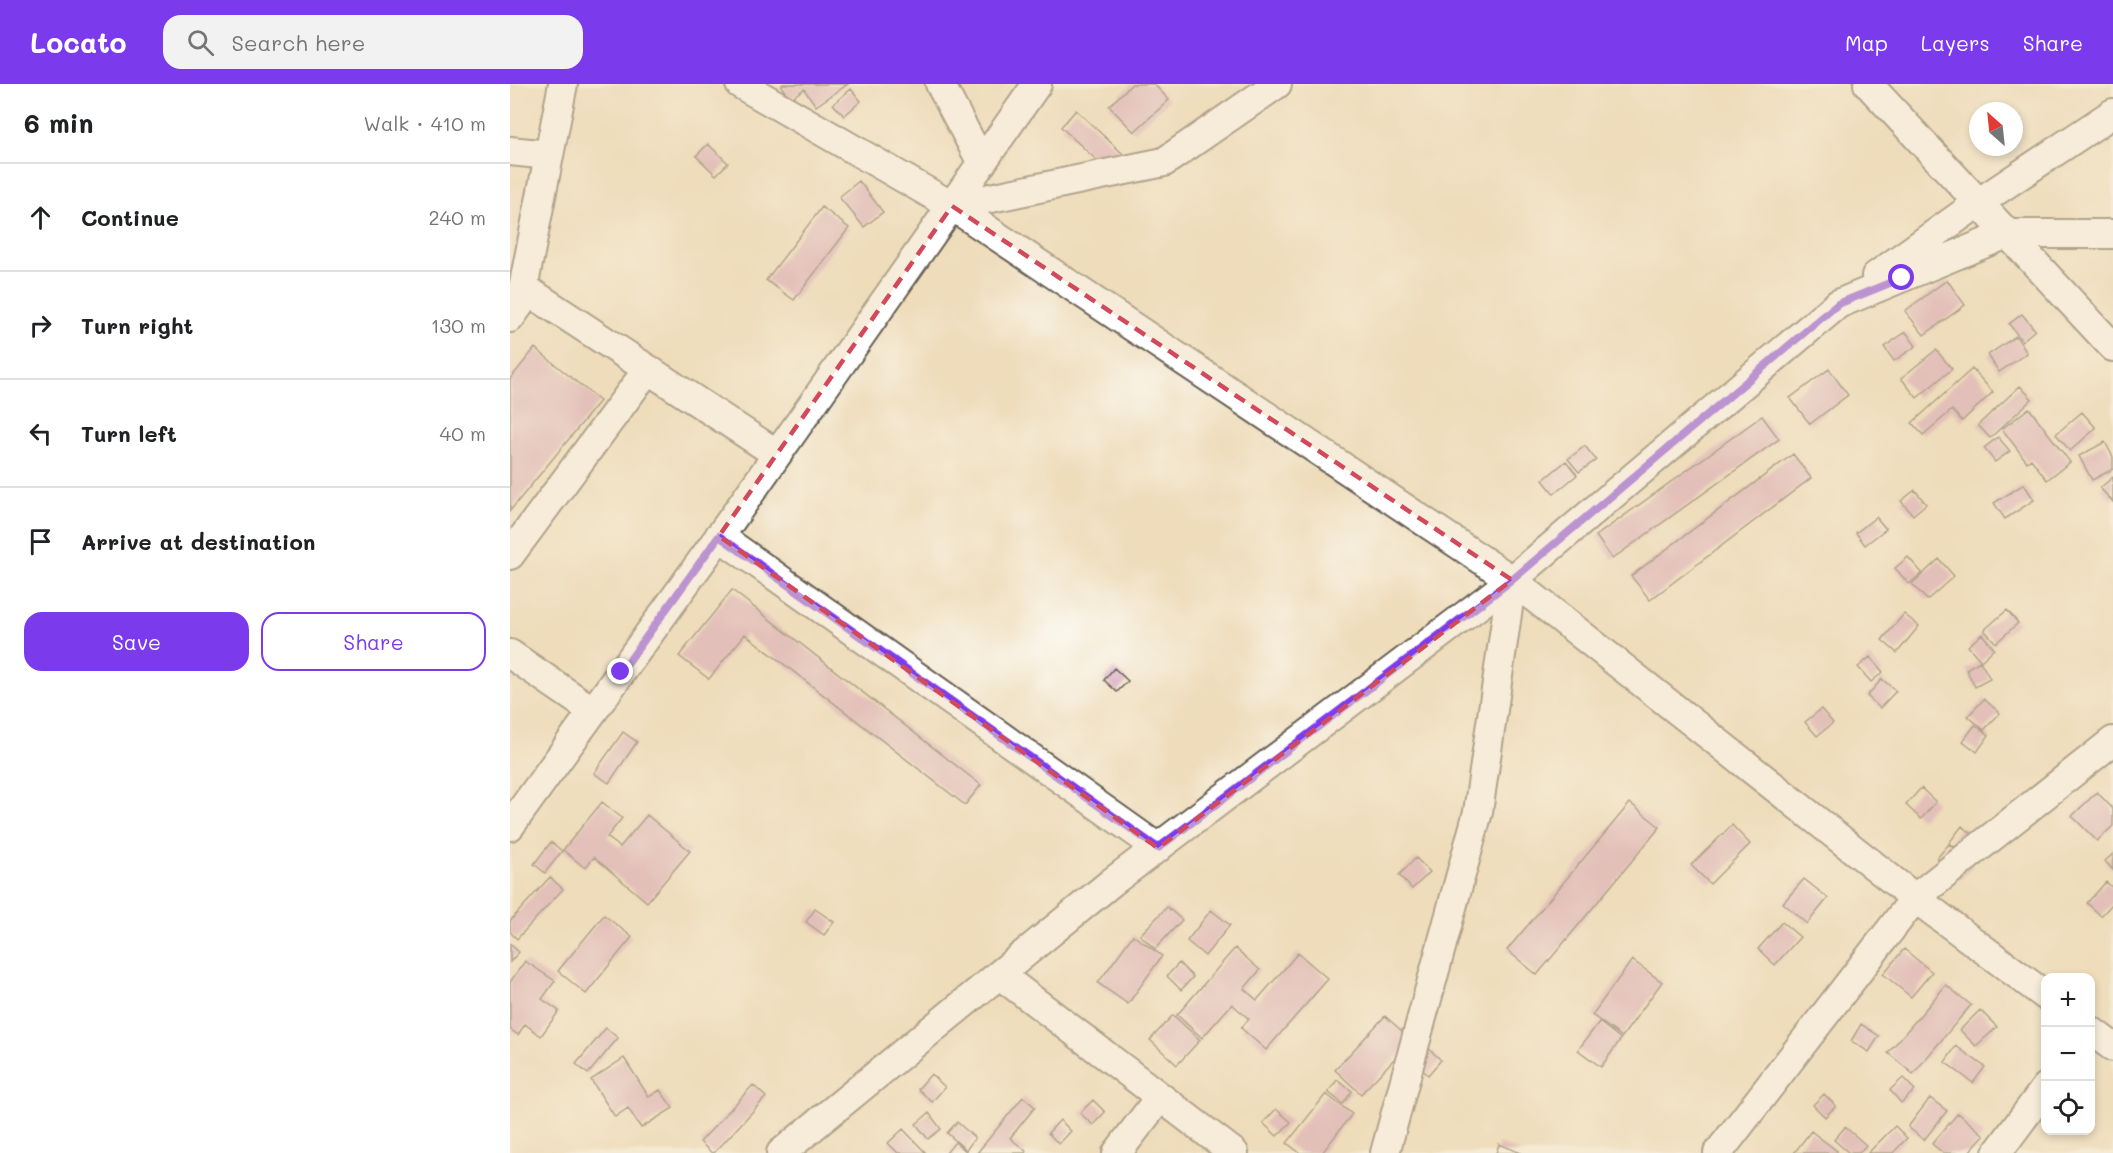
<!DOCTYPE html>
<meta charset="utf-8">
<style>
:root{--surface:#fff;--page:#f2f2f2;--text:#202124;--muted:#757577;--line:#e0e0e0;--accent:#7c3aed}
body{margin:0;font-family:Mali,sans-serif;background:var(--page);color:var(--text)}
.controls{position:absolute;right:18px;bottom:18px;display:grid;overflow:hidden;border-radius:12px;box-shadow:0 3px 9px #0003}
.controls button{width:54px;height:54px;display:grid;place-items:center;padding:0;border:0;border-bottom:2px solid var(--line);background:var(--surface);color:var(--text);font:30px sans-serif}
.compass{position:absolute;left:1459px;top:18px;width:54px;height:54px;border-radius:50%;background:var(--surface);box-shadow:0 3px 9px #0003;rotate:333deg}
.stop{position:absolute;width:18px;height:18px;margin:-14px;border:4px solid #7c3aed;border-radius:50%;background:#fff}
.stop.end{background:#7c3aed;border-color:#fff;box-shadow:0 2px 6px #0008}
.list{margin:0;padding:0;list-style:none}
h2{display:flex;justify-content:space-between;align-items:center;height:78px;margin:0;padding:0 24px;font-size:26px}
h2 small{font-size:20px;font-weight:400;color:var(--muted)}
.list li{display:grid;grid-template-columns:39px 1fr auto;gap:18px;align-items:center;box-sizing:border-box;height:108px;padding:0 24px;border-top:2px solid var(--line)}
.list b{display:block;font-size:22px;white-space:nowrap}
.list em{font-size:20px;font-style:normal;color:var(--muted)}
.actions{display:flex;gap:12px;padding:18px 24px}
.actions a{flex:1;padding:14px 0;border:2px solid var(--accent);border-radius:18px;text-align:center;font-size:21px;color:var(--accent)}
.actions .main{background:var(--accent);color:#fff}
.icon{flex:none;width:33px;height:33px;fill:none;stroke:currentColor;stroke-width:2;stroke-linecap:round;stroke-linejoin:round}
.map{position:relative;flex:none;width:1603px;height:1069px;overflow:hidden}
header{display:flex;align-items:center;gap:36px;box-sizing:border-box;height:84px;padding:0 30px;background:var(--accent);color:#fff}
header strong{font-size:28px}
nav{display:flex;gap:33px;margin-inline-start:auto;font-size:21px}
.search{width:420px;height:54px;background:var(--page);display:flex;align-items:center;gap:15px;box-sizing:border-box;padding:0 21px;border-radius:18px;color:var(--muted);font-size:22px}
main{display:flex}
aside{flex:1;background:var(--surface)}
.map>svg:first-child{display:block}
.building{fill:#d49cb8}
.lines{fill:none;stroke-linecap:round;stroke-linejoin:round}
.minor-casing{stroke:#665f53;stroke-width:32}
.minor{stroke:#fff;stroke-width:28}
.route{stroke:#7c3aed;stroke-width:8}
.marked{fill:none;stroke:#d1495b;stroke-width:4.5;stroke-dasharray:12 8;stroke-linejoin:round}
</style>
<header>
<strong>Locato</strong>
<div class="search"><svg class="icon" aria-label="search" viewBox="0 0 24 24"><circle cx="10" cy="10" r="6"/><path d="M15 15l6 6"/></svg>Search here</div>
<nav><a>Map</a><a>Layers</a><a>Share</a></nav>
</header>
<main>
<aside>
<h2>6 min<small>Walk · 410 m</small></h2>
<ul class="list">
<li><svg class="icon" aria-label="ahead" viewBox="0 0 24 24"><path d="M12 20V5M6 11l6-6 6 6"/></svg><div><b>Continue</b></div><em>240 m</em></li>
<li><svg class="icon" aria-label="right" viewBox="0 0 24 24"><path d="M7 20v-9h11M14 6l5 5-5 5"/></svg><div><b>Turn right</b></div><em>130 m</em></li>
<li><svg class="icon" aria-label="left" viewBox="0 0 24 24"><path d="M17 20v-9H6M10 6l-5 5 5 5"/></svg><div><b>Turn left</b></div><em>40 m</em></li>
<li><svg class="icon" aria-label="arrive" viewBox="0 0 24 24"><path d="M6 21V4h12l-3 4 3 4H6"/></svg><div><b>Arrive at destination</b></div></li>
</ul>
<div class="actions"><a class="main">Save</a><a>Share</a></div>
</aside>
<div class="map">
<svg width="1603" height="1069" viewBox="0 0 1603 1069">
<rect width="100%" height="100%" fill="#fdfcf7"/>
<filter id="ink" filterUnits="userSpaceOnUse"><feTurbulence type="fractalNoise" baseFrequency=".0167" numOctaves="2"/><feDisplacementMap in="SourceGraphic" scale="12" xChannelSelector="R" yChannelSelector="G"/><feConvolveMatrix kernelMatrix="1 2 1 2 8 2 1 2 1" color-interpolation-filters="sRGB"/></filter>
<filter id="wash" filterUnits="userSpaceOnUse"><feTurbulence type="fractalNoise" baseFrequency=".008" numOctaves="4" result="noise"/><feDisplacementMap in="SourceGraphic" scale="24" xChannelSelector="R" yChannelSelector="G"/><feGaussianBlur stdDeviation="1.35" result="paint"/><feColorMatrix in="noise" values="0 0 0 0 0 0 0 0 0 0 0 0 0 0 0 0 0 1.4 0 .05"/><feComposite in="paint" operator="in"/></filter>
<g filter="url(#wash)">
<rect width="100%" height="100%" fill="#eedcba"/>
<g id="blocks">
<!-- building -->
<path class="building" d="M273,0H338L306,22L294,5L280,15L271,2Z
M622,0H644L659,16L624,48L599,22Z
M341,5L351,17L334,32L323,20Z
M566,26L627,83L611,99L551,43Z
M198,60L218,79L206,91L186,72Z
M349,97L373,128L354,143L329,113Z
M312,123L339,144L284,216L256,196Z
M1437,196L1455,221L1414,251L1395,227Z
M1512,230L1525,246L1512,257L1499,240Z
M1396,248L1406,262L1384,277L1374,263Z
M1506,252L1517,269L1489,288L1478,271Z
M25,264L90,317L0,427V295Z
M1426,266L1442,285L1407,314L1391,294Z
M1319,285L1338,311L1300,340L1280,314Z
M1462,285L1483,308L1452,337L1442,326L1413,351L1402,339Z
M1510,302L1522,315L1480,354L1468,341Z
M1519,324L1560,378L1537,396L1521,375L1517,378L1492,345Z
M1572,328L1586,344L1560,367L1546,350Z
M1252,332L1269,355L1102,475L1086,452Z
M1488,353L1500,367L1485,378L1474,364Z
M1595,358L1603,373V385L1582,396L1569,372Z
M1075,362L1086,376L1069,388L1058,375Z
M1283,370L1301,394L1140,516L1121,492Z
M1056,377L1067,391L1044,410L1033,396Z
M1603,393V418L1590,404Z
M1514,400L1524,416L1495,435L1484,419Z
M1405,406L1416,420L1403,431L1391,417Z
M1366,433L1376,445L1355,461L1346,449Z
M1398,473L1412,489L1399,500L1385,484Z
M1429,475L1444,492L1417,516L1402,500Z
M222,506L471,701L455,721L235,550L199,595L169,572Z
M1497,526L1508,539L1486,559L1474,546Z
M1394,530L1409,542L1387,569L1372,556Z
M1472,550L1484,565L1471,577L1458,562Z
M1360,573L1373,588L1361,598L1348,583Z
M1470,577L1480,595L1465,603L1456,585Z
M604,584L618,597L607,608L594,596Z
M1372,595L1386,607L1370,624L1357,612Z
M1474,615L1490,629L1474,646L1458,632Z
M1311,625L1323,639L1307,652L1295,638Z
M1465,641L1479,651L1467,668L1453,657Z
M113,648L127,658L99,699L84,689Z
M1411,704L1426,718L1411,735L1396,721Z
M1587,708L1603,725V742L1587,757L1562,732Z
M92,718L112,734L97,753L110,763L137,731L180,767L137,818L84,773L75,784L53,766Z
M1120,719L1150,743L1027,891L997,866Z
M1222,741L1240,760L1200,800L1181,781Z
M1452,742L1466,753L1454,770L1439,759Z
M41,758L52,767L35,789L24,780Z
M1439,760L1463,782L1450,796L1427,774Z
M1603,770V786L1595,777Z
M906,774L920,788L902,805L889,791Z
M40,793L53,805L7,855L0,848V837Z
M1294,795L1318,814L1297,840L1273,819Z
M1596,798L1603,804V819L1591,832L1577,819Z
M657,823L672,836L645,865L630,851Z
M305,825L324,838L314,851L296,838Z
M701,826L720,841L695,872L677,857Z
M94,831L122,853L76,910L48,887Z
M1272,838L1290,853L1265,881L1248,865Z
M623,851L652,872L618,920L588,899Z
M0,860L9,868L0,878Z
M725,864L750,886L734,905L747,916L788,869L818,895L756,966L731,944L739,935L722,920L692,954L667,931Z
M1394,865L1422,888L1401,913L1373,890Z
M1122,876L1152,898L1112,953L1082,931Z
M15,877L45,897L32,915L49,927L31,952L15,940L8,951L0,945V898Z
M669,879L683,893L671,906L657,892Z
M1436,901L1461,921L1403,990L1378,969Z
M1470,926L1487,943L1466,962L1450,946Z
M663,931L690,956L667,981L640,956Z
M875,932L902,956L851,1010L825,986Z
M1089,938L1111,955L1091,983L1068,966Z
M1351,940L1369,952L1359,968L1341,957Z
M96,944L108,954L78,990L66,980Z
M916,962L931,976L918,991L903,977Z
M1446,962L1475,983L1463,999L1435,978Z
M114,974L139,1013L150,1006L163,1024L131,1044L118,1024L105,1033L81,996Z
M421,990L435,1003L422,1018L408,1005Z
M1393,994L1405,1006L1391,1019L1380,1006Z
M827,996L842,1007L833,1020L818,1008Z
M243,1001L256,1013L204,1069H202L190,1058Z
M816,1010L842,1030L812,1069H790L777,1059Z
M1314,1010L1326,1022L1315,1033L1303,1021Z
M513,1013L525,1023L500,1054L516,1067L515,1069H467Z
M1420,1014L1437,1027L1414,1056L1398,1043Z
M583,1016L595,1028L583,1041L570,1029Z
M766,1025L781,1038L767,1052L753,1039Z
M419,1029L431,1045L418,1055L406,1040Z
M1448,1029L1474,1051L1458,1069H1433L1422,1060Z
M550,1036L561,1047L549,1060L538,1049Z
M447,1038L465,1054L456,1066L437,1049Z
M1385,1042L1397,1054L1383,1069H1358Z
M1335,1043L1356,1061L1349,1069H1339L1324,1056Z
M393,1045L416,1069H388L378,1059Z
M1301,1047L1327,1067L1326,1069H1284Z
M445,1058L458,1069H436Z
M989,1060L1011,1069H986Z"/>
</g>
</g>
<g filter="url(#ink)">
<use href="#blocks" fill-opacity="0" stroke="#665f53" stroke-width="1.5"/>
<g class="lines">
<defs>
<path id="minor" d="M230,0L442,122
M430,0L472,79
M767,0L654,78L442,122L1002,496L1405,814L1536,912
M1358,0L1603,263
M0,67L39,71
M1366,192L1468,119L1603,29
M14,204L267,370
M0,234L10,220L53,0
M209,452L648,764
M0,471L138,285
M0,570L83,627
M0,742L222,435L527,0
M490,891L724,1069
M1580,946L1603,963
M271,1069L602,798L1002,496L1328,220L1497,150H1603
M607,1069L650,1013
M875,1069L968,728L1002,496
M1208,1069L1405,814L1603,657
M1487,1069L1536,1003"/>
</defs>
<!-- minor casing -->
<use href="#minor" class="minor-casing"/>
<!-- minor -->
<use href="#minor" class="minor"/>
</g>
</g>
<g class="lines" filter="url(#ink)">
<!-- route -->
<path class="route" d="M111,588L209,452L648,764L1002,496L1328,220L1392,194"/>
</g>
<!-- marked area -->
<path d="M0 0H1603V1069H0ZM442,122L1002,496L648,764L209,452Z" fill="#eedcba" fill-opacity=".55" fill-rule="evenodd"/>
<path class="marked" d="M442,122L1002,496L648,764L209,452Z"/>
</svg>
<div class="controls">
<button>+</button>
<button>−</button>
<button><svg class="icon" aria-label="locate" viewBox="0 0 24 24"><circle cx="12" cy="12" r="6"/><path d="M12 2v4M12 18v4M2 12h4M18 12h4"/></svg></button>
</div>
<svg class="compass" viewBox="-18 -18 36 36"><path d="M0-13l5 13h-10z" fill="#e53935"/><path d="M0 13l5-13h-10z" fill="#757577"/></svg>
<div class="stop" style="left:1392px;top:194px"></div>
<div class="stop end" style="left:111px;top:588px"></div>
</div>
</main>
